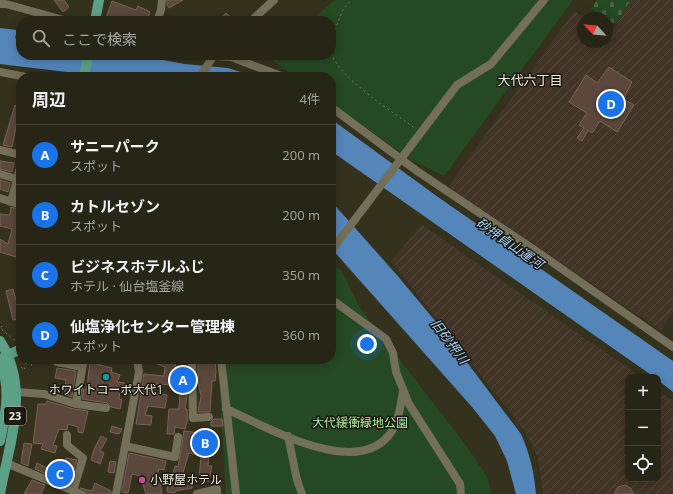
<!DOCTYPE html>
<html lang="ja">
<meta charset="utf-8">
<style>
:root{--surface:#272515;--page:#333122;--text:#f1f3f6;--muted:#a4a5a0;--line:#434234;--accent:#1a73e8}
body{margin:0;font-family:"Open Sans","Noto Sans JP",sans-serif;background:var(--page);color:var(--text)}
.controls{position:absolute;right:12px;bottom:12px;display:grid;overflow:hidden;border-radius:8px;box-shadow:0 2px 10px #0003}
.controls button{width:36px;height:36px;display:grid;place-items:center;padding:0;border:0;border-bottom:1px solid var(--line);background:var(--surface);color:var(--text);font:20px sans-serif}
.compass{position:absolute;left:577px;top:12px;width:36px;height:36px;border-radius:50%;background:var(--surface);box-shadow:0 2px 10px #0003;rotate:296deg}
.you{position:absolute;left:367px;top:344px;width:14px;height:14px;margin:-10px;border:3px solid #fff;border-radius:50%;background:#1a73e8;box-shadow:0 0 0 6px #1a73e833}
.badge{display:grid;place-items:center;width:26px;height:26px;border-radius:50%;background:var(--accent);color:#fff;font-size:13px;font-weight:700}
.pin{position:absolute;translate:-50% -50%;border:2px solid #fff;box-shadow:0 1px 4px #0006}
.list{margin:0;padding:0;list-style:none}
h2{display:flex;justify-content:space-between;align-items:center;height:52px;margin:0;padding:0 16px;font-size:17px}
h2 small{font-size:13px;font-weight:400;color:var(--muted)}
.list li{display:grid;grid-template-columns:26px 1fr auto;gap:12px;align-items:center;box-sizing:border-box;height:60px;padding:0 16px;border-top:1px solid var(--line)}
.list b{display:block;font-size:15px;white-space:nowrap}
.list p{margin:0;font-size:13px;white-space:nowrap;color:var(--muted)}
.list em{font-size:13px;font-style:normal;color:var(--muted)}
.icon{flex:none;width:22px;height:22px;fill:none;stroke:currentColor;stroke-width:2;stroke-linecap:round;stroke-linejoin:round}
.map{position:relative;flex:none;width:673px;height:494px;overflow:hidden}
.search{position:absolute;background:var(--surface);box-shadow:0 2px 10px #0003;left:16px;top:16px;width:320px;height:44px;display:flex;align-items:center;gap:10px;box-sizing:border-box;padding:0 14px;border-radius:16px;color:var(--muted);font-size:15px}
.panel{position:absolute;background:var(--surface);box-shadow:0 2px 10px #0003;left:16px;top:72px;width:320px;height:292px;border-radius:16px}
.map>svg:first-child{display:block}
.industrial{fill:url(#industrial-furrows)}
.cemetery{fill:url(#cemetery-stones)}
.green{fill:#254922}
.water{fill:#5486ba}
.pier{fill:#34311c}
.building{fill:#5b473b;stroke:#796356}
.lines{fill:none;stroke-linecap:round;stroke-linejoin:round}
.path{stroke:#797664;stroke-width:1;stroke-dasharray:2 3;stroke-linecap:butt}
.minor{stroke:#746f59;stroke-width:8}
.major{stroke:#5da088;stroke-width:10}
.culture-dot{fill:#0f9aa8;stroke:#1a180f;stroke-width:1.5}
.hotel-dot{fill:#d1479c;stroke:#1a180f;stroke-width:1.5}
.labels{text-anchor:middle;stroke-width:3;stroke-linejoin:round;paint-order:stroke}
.shield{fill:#1a180f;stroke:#b0aea2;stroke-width:1}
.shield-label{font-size:11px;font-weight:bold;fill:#f0eee1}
.poi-label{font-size:12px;fill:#f0eee1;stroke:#1a180f}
.park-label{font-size:12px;fill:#abf2a4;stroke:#1a180f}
.neighbourhood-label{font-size:13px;fill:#f0eee1;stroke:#1a180f}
.water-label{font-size:13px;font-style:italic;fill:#a6d0fb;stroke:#1a180f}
</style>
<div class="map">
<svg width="673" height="494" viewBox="0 0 673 494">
<defs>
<pattern id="industrial-furrows" width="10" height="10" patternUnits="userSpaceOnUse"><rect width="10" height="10" fill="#423527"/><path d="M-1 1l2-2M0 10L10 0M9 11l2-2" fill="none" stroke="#54493c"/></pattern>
<pattern id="cemetery-stones" width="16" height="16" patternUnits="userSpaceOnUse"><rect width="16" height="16" fill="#254922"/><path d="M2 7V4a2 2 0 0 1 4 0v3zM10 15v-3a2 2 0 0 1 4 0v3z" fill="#456442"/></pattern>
</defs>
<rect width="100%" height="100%" fill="#34311c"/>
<!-- industrial -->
<path class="industrial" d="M631,0H673V311L661,330L448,187L574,11L585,18H583V42H607V32L610,34Z
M422,225L641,377H628V479H658V390L673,401V494H543L538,458L525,431L391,261Z"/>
<!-- cemetery -->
<path class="cemetery" d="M597,0H631L615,25L607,18L591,9Z"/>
<!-- green -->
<path class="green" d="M334,0H573L444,176L411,160L331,102V77H296L269,58L272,55H331V21H311Z
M331,265L341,270L360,308L468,448L488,478L491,494H226L218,359H331Z"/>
<!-- water -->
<path class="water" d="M0,28L17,30L15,38L21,39V55H136L185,64L228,68L257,77H71L0,65Z
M331,119L438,197L673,361V392L658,380V377H654L331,151Z
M331,201L396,274L442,329L521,434C530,454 534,472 536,494H516L507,461L495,436L472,407L331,248Z"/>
<!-- pier -->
<path class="pier" d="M0,64L67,72L77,75L76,77H58L0,67Z"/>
<!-- building -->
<path class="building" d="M54,0H64L69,7L63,12Z
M167,0H183L169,8L167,5Z
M112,1L136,10L138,6L150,12L147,21H105Z
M226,13L235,21H226L222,18Z
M609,67L632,82L623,99L634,105L617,132L600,121L592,133L588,130L582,141L577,138L584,128L579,125L587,113L569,102L586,75L597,83Z
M15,105L20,106L12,147L3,145Z
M0,161L14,163L12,172L0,169Z
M0,180L10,183L8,192L0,189Z
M11,207L21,210V250L19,258L0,252V239L8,244L12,229L0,226V214L10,215Z
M13,289L21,318L13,320L6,291Z
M90,359H97L96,364L112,368L111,372L120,375L117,382L125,383L124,390H120L119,399L122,400L120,409L111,407L107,403L82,399L84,389H87Z
M158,359H176L175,370L187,368V396L185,409H187L188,419L185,429L175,427L174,434H167L169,409H179L180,392L172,390L173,385L156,384L155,393L167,395L165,408L148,406L145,415L152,416L151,425L136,424L144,374L164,376L165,367L157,364Z
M208,360L215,361L216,371L215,381H212L210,412H198L201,396L198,382V362L208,363Z
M57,368L76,371L72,397L64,394L66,380L55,378Z
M47,401L74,409L88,411L83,433L78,432V427L68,424L67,430L59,429L53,445L57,446L55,453L41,449L43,444L33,443L38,404H46Z
M214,419H222L223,426H211V422Z
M112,426L122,429L119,434L110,432Z
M184,431L201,433V431H211L208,466H212L209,481L199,480L201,456L189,453L181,479L192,478V488L175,491V493L167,492L169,477L172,478L175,466L178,467Z
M101,436L107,439L100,451L104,453L100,464L91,460L94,449Z
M24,443L32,444L28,466L21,463Z
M129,453L166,461L164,470L159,469L155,481H160L162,494H146L140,476L132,474L128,493L122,492Z
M66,458L77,460L71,477L62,475V472L52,471L51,476L35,469L37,463L49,469L51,462L64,466Z
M110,461L116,462L114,473L108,472Z
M32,480L45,485L41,494H24Z
M95,483L111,491V494H86L85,490L80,488L92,491Z
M625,485L630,488L634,494H614L618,487Z"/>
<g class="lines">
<!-- path -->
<path class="path" d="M331,39L343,10L351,0
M331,53C340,79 393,112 416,129
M2,326L0,328L14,340H21
M31,359L32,369
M21,367L24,370L28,359"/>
<!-- minor -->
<path class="minor" d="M0,4H6L67,21
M157,21L161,10L162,0
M251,21L274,0
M195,55L231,57L284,77
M0,72L26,77
M200,77L214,55
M331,107L417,171L542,255L673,347
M0,150L21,155
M0,174L17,179
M0,198L21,205
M11,202L21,164
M331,251L457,85L491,64L544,0
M331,299L386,339L393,353L396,372L409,404L460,484L461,494
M84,359L76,404L106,408
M192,359L193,418L209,417
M221,359L236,494
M57,362L82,367
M17,392L44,394L76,404
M226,409C266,426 359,482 392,431C399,419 401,404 403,390
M67,435V445L83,458L73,491
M288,436L297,480L302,494
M125,446L175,457L178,437
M6,463L81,494
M116,494L139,372L137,359
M197,494L217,489V494"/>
<!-- major -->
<path class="major" d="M95,21L99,0
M84,77L88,55
M0,341C31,389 9,443 0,494
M4,357L21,349
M0,360C11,389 6,411 0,441"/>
</g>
<!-- markers -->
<circle class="culture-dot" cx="106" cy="377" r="4"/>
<circle class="hotel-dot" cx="142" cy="480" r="4"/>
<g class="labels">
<!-- shield labels -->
<rect class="shield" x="4" y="407" width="22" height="18" rx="3"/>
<g class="shield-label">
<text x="15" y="420">23</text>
</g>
<!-- poi labels -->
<g class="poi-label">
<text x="106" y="394">ホワイトコーポ大代1</text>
<text x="150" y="484" text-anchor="start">小野屋ホテル</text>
</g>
<!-- park labels -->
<g class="park-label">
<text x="360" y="427">大代緩衝緑地公園</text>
</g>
<!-- neighbourhood labels -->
<g class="neighbourhood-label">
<text x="530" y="85">大代六丁目</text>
</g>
<!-- water labels -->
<g class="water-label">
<text transform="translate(510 243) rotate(35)" y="5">砂押貞山運河</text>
<text transform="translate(450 341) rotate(53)" y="5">旧砂押川</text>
</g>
</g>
</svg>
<div class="controls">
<button>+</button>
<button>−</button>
<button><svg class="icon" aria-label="locate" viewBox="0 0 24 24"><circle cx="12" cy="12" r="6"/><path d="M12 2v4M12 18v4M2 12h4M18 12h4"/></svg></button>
</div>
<svg class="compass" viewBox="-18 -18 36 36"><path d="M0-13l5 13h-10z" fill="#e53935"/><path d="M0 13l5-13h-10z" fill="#a4a5a0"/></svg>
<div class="you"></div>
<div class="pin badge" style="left:183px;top:380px">A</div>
<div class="pin badge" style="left:205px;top:443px">B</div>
<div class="pin badge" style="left:60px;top:474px">C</div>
<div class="pin badge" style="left:611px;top:104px">D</div>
<div class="search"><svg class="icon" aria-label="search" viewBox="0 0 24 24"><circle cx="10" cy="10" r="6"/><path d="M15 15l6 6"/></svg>ここで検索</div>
<section class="panel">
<h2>周辺<small>4件</small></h2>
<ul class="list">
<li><span class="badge">A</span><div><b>サニーパーク</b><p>スポット</p></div><em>200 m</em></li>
<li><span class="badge">B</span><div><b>カトルセゾン</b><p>スポット</p></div><em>200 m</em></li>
<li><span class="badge">C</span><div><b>ビジネスホテルふじ</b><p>ホテル · 仙台塩釜線</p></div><em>350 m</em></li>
<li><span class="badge">D</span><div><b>仙塩浄化センター管理棟</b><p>スポット</p></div><em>360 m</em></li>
</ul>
</section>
</div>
